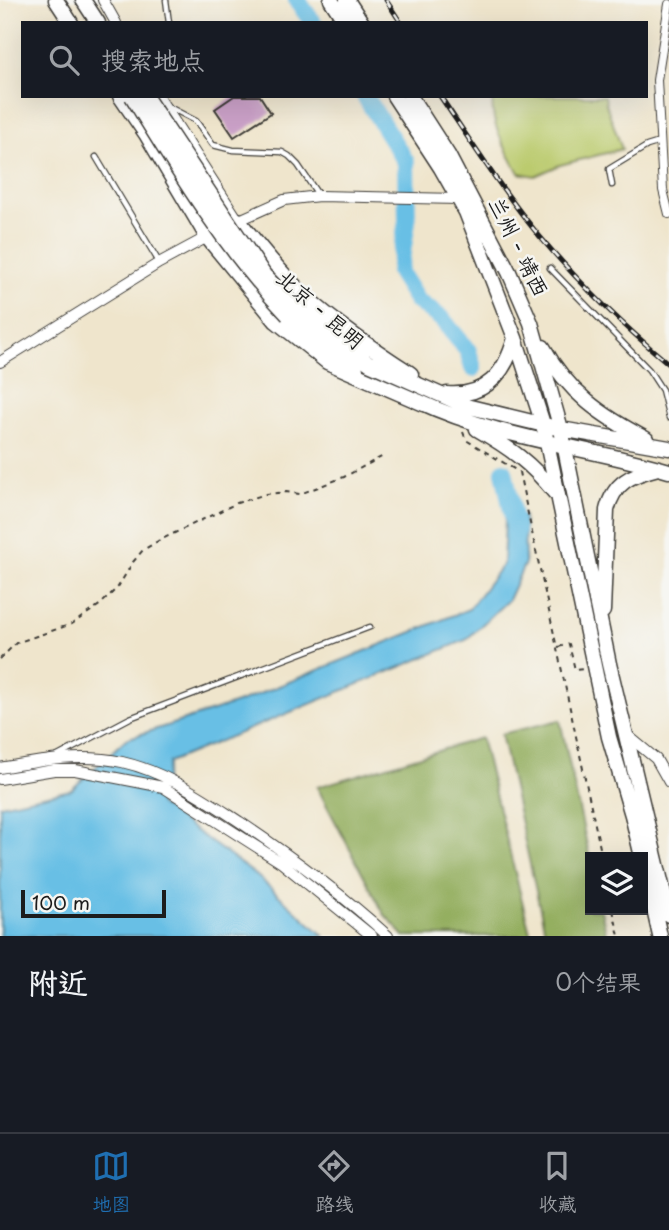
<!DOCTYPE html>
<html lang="zh">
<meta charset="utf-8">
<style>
:root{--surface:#171b24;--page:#242831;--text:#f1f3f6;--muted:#9ea1a6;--line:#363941;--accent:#1f6fb2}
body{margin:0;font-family:"Playpen Sans","LXGW WenKai TC",sans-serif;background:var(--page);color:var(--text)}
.controls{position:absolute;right:21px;bottom:21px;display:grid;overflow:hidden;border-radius:0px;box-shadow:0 7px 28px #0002}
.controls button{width:63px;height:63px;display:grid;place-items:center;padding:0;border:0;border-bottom:2px solid var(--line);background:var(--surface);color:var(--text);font:35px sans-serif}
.scale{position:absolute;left:21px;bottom:18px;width:145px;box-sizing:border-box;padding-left:7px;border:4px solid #1c1c1c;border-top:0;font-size:19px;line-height:24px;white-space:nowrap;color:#1c1c1c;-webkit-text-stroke:5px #f6f6f2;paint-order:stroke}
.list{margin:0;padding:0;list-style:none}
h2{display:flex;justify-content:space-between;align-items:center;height:91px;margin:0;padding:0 28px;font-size:30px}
h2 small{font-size:23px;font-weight:400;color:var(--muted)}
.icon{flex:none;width:38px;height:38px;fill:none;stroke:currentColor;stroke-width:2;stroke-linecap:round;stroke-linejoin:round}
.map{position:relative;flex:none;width:669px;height:936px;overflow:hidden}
.search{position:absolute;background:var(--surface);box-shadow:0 7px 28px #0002;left:21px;right:21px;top:21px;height:77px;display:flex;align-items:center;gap:18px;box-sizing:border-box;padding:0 24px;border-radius:0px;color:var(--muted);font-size:26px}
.sheet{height:196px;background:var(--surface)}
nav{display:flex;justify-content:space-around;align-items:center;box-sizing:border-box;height:98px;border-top:2px solid var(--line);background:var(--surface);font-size:19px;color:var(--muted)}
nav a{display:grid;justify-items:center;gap:4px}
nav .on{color:var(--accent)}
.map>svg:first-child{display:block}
.green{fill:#bbcb6e;stroke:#6c7445;stroke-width:2}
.forest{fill:#94af61;stroke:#58663e;stroke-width:2}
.water{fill:#68bfe5;stroke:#426e80;stroke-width:2}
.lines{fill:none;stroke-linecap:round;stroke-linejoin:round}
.river{stroke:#68bfe5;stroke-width:18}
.building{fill:#caa0c7}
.service-casing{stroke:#3c3a36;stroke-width:7}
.minor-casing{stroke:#3c3a36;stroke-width:10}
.tertiary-casing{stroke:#3c3a36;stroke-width:12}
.trunk-casing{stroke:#3c3a36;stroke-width:17}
.path{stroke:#3c3a36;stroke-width:2;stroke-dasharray:5 5;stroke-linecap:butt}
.service{stroke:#fff;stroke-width:4.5}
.minor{stroke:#fff;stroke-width:8}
.tertiary{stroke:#fff;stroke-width:10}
.trunk{stroke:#fff;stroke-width:14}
.rail-casing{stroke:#1c1c1c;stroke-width:5}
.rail{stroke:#f6f6f2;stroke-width:2.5;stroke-dasharray:8;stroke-linecap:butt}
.trunk-bridge-casing{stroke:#3c3a36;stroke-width:17;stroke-linecap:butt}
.trunk-bridge{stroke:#fff;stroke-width:14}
.labels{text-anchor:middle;stroke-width:5;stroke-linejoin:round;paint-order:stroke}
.street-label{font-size:21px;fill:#1c1c1c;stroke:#f6f6f2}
</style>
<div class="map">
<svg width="669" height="936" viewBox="0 0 669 936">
<rect width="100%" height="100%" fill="#f6f6f2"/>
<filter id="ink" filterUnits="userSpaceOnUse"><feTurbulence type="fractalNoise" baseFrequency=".0143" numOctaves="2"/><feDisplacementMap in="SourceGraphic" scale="14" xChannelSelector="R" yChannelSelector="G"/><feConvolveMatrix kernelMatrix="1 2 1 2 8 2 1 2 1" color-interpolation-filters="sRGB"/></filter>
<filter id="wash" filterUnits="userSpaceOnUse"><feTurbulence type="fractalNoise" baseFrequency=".00686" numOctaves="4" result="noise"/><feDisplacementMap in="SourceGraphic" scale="28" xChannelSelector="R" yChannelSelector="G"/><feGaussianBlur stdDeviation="1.57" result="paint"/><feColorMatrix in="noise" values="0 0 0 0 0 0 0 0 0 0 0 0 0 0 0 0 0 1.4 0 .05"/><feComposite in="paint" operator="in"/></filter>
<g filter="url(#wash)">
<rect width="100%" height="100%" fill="#efe5cc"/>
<!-- green -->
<path class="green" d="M493,96H605L606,104L622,149L560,165L535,176L519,173C506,149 489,124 493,96Z"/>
<!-- forest -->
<path class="forest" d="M560,720L590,859V910H601L607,936H546L501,734Z
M481,738L531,936H404L384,914L317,787Z"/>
<!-- water -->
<path class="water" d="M524,516L525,563L508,600L466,640L169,762L159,804L256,875L324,936H0V805L71,790L126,739L237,703L469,609L503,564L505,520Z"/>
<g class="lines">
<!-- river -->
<path class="river" d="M297,0L313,23
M365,96L406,162L407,221L399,272L417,301L442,319L468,351L473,368
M504,471L516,531L515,539"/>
</g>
<g id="blocks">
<!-- building -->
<path class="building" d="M234,96H260L271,113L234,137L215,109Z"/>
</g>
</g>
<g filter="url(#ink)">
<use href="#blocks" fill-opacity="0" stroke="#3c3a36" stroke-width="2"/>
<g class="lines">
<defs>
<path id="service" d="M166,0L169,23
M169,107L196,121L213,145L233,150L282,152L289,156L298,165L319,196
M96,157L159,262
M612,185L609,169L647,146L660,142
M550,268L649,370L662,390L669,418
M56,757L130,718L370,627"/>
<path id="minor" d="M669,4L657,80L663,190L669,214"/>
<path id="tertiary" d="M103,0L116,23
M158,96L238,220
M235,222L284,200L319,196L458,199
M0,362L159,263L213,234
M626,734L656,759L669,782
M0,768C40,761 81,753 122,762C166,772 203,798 240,822C292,857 342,894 388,936
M0,779L54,770H75L163,787L282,863L372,936"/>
<path id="trunk" d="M56,0L71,23
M83,0L98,23
M331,0L346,23
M347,0L362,23
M120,96L146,134L207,237L276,321L327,362L424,404
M394,96L441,168L466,212L515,338L543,424L609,737L632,815L642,857
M410,96L448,155L509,272L531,323L561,429L609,664L669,915
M238,220C260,247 281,274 306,297C338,326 375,350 411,374
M296,308L369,363L466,406L561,429L669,448
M288,315L356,370
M543,347C568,393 602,416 646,439
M447,394C486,397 505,374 515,338
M418,401C497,438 586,447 669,471
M477,429C510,448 531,463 555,493
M603,611L607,510C614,482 631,475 658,468
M643,861L660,936"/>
</defs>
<!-- service casing -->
<use href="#service" class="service-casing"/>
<!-- minor casing -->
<use href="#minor" class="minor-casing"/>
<!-- tertiary casing -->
<use href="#tertiary" class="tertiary-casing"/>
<!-- trunk casing -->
<use href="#trunk" class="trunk-casing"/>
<!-- path -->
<path class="path" d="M463,432L466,440L519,472L602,857
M558,647L569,644L575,670L583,669
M0,659L16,643L72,624L101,604L118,587L133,562L143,550L158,541L237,503L266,494L286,492L300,494L344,477L385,455
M613,910L619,936"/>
<!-- service -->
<use href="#service" class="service"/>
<!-- minor -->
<use href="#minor" class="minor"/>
<!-- tertiary -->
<use href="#tertiary" class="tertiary"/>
<!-- trunk -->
<use href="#trunk" class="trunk"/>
<defs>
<path id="rail" d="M386,0L401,23
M440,96C471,142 501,189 536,232C576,280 621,324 669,364"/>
</defs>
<!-- rail casing -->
<use href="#rail" class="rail-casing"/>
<!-- rail -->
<use href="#rail" class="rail"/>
<defs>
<path id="trunk-bridge" d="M132,96C179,173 226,250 288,315
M145,96L264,275L296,308"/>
</defs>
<!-- trunk-bridge casing -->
<use href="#trunk-bridge" class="trunk-bridge-casing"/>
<!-- trunk-bridge -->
<use href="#trunk-bridge" class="trunk-bridge"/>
</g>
</g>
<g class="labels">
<!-- street labels -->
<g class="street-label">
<text transform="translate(518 247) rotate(64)" y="7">兰州 - 靖西</text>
<text transform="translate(320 310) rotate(41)" y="7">北京 - 昆明</text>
</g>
</g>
</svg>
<div class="controls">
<button><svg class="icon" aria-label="layers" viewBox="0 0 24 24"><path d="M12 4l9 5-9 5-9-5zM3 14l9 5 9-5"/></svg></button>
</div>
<div class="scale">100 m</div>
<div class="search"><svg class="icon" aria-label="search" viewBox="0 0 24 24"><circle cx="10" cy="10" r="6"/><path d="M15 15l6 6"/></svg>搜索地点</div>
</div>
<section class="sheet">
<h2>附近<small>0个结果</small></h2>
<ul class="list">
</ul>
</section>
<nav>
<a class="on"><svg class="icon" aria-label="map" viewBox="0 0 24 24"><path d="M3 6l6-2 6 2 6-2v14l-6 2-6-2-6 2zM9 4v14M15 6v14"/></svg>地图</a>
<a><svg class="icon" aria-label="directions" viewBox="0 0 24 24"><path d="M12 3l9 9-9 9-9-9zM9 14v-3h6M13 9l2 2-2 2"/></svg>路线</a>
<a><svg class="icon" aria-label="saved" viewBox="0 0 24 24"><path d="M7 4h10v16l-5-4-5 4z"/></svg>收藏</a>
</nav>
